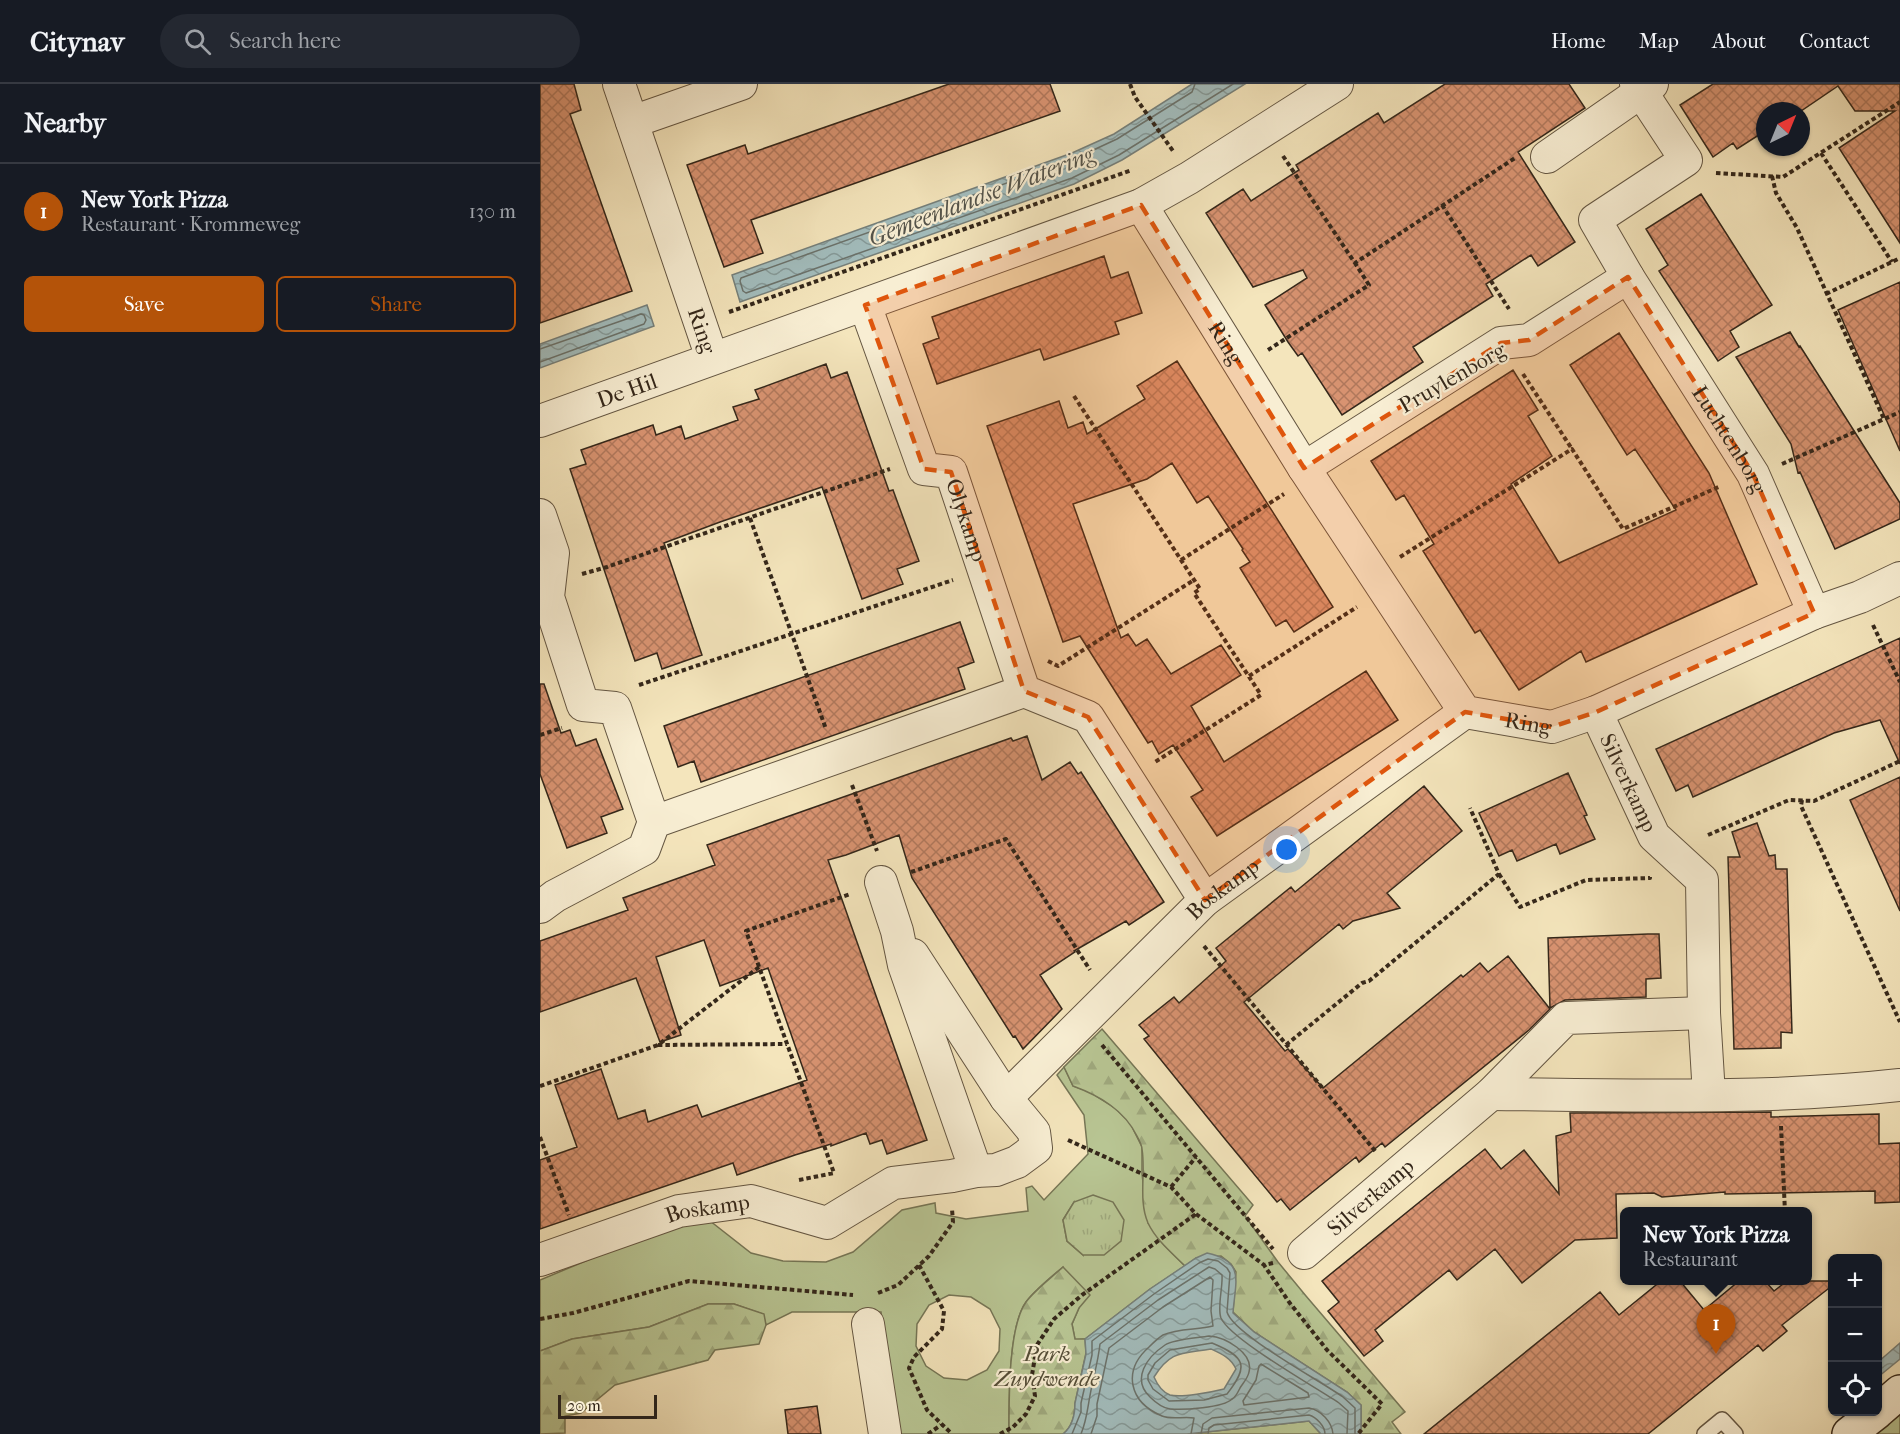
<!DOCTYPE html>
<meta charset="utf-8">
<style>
:root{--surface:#171b24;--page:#242831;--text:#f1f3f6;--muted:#9ea1a6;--line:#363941;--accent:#b45309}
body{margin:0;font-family:"IM FELL French Canon",serif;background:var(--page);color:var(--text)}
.controls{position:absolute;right:18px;bottom:18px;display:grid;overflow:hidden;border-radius:9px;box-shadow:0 2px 4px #0004}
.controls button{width:54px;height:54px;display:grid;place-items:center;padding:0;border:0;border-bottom:2px solid var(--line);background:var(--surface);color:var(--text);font:30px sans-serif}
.compass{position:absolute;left:1216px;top:18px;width:54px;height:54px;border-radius:50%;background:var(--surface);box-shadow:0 2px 4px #0004;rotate:43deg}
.scale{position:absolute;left:18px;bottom:15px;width:99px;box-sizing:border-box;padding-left:6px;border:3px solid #34271a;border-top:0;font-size:16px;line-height:21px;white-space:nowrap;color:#34271a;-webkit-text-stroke:4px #f8eed3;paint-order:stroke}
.you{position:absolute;left:747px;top:766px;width:21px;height:21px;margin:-15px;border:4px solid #fff;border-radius:50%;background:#1a73e8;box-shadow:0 0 0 9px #1a73e833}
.badge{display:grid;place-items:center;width:39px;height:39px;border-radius:50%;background:var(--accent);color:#fff;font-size:20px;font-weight:700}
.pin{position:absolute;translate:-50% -50px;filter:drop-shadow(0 2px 3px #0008)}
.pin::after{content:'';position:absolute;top:32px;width:21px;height:18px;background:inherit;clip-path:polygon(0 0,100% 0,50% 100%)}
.popup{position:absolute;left:1080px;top:1123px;width:192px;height:78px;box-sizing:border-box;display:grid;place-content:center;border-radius:9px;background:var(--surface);filter:drop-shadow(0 2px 4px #0005);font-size:20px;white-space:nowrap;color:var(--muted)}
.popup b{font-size:22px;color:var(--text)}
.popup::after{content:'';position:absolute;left:50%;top:100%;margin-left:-12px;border:12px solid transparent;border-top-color:var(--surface)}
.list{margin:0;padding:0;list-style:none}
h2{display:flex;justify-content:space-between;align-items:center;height:78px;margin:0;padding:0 24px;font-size:26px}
h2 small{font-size:20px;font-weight:400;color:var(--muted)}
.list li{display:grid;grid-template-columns:39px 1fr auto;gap:18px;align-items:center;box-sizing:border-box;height:96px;padding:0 24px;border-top:2px solid var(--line)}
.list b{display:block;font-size:22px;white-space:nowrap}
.list p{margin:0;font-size:20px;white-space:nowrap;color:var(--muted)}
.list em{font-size:20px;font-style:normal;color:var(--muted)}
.actions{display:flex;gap:12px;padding:18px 24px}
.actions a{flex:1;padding:14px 0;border:2px solid var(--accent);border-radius:9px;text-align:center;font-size:21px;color:var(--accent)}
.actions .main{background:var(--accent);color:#fff}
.icon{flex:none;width:33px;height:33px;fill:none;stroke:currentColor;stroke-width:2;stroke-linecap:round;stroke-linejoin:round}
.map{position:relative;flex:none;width:1360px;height:1350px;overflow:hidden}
header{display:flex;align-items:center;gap:36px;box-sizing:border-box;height:84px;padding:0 30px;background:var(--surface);border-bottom:2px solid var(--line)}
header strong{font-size:28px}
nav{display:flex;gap:33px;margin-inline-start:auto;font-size:21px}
.search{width:420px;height:54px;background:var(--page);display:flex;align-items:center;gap:15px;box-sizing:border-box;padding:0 21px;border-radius:33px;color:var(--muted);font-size:22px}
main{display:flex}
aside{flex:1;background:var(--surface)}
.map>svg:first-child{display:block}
.green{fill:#b8c593;stroke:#767656;stroke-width:1.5;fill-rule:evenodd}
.forest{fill:url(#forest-firs);stroke:#767656;stroke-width:1.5}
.park{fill:url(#park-tufts);stroke:#767656;stroke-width:1.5}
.water{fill:url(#water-waves);stroke:#76807b;stroke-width:1.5;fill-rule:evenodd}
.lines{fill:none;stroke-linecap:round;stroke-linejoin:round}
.shore{stroke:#6b726b;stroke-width:1.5}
.building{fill:url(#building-cross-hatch);stroke:#34271a;stroke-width:1.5}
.lane-casing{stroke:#645642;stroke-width:18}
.street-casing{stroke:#645642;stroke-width:34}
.secondary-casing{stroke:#34271a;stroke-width:36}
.path{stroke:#34271a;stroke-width:4;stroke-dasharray:4.5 3;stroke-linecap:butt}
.lane{stroke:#f8eed3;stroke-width:15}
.street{stroke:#f8eed3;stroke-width:32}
.secondary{stroke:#f8eed3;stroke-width:33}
.marked{fill:#df560d;fill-opacity:0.2;stroke:#df560d;stroke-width:4.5;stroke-dasharray:12 8;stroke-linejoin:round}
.labels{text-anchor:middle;stroke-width:4.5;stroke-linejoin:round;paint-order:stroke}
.street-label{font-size:22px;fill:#34271a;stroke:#f8eed3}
.park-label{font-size:22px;font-style:italic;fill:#554e38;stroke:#f8eed3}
.water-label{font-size:24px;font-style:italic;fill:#55544b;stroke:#f8eed3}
</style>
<header>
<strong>Citynav</strong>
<div class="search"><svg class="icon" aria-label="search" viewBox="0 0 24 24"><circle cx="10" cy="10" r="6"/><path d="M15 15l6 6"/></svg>Search here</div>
<nav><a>Home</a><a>Map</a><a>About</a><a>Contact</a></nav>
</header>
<main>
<aside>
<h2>Nearby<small></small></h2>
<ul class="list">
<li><span class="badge">1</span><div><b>New York Pizza</b><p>Restaurant · Krommeweg</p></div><em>130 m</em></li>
</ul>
<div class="actions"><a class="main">Save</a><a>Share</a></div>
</aside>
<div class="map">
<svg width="1360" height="1350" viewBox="0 0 1360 1350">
<defs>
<pattern id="forest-firs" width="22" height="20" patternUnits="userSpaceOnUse" patternTransform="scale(1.5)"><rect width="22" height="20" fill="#b8c593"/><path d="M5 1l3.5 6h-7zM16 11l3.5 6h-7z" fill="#9fa97e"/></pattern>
<pattern id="park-tufts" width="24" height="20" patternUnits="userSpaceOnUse" patternTransform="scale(1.5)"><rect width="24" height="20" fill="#b8c593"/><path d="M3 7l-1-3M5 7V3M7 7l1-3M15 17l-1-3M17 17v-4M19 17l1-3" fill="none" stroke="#9fa97e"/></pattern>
<pattern id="water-waves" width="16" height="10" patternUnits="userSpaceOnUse" patternTransform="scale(1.5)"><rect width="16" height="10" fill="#a2bcbc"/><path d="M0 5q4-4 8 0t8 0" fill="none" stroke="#859998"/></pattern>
<pattern id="building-cross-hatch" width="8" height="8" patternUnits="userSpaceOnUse" patternTransform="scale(1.5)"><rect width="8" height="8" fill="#d89371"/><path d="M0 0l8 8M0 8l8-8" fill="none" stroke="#b0785c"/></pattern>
</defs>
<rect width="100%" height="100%" fill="#f4e5bc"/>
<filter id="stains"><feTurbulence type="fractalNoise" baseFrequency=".00333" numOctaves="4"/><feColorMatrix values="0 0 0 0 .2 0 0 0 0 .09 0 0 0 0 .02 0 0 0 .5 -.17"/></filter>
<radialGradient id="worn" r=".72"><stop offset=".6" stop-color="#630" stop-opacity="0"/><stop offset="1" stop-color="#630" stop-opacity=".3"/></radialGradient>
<!-- green -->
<path class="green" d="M524,983L533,1002L550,1008L575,1024L590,1039L602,1063V1090L608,1139L624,1161L645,1182L610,1205L545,1255L535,1256L532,1240L539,1224L523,1183C512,1192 494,1207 486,1218C468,1243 469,1318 469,1350H358L341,1228H252L226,1241L223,1230L194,1220H168L109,1243L32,1255L0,1267V1196L101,1154L165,1133L211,1169L243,1177L286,1178L313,1168L362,1126L395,1119L396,1129L426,1135L488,1127L486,1104L492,1102L504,1116L548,1070L544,1031L517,991ZM534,1118L543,1171L527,1157L523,1136ZM409,1211L431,1213L450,1225L460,1245L459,1267L447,1286L427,1296L404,1294L386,1282L376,1262L377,1240L389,1221Z
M1360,1327V1350H1330Z
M769,1337L781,1350H647Z"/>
<!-- forest -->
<path class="forest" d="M562,945L713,1121L705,1132L738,1178L766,1212L865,1328L852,1338L861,1350H821V1321L807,1308L714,1248L693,1228L696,1188L691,1180L681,1172L656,1174L645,1182C632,1169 616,1156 608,1139C598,1116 606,1089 602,1065C602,1061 599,1056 597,1052C584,1026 560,1012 533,1002L524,983Z
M523,1183L550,1211L539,1224L532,1240L535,1255H545L546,1269L535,1319C535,1330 532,1343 523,1350H469C469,1318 468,1243 486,1218C495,1206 512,1193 523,1183Z
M168,1220H194L224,1230L226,1241L219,1260L175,1266L168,1276L75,1301L41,1329L25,1332V1349L0,1350V1267L32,1255L109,1243Z"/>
<!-- park -->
<path class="park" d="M553,1111L573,1118L584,1136L581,1157L564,1171H543L527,1157L523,1136L534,1118Z"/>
<!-- water -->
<path class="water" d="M652,0H705L582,76L534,100L200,218L192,191L532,69L574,50Z
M107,221L114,242L0,284V260Z
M667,1169C706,1177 695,1198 693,1229L714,1248L807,1308L821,1321V1350H781L769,1337L647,1350H523C532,1343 535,1330 535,1319L546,1270L545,1255L610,1205L656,1174ZM671,1265C682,1270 691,1274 696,1285L684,1305C672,1308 641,1314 630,1311C622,1308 617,1300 614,1293C631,1266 642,1270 671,1265Z
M1360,1259V1275L1338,1293V1278Z"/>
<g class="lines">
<!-- shore -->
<path class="shore" d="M655,0L652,8L577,55L534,75L201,194L200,197L203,207L206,209L532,94L579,71L693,0
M0,265L101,230L104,231L106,236L104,240L0,278
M669,1252C685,1253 714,1269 709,1288C708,1294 703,1299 700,1304C698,1308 696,1313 692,1315C683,1324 643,1326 630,1325C623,1324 615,1318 610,1313C591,1295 607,1273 625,1261C634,1255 658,1254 669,1252Z
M672,1259C706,1273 709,1282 687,1310L664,1316L629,1317L613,1305L608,1296V1291L615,1279L630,1266Z
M721,1280L768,1309L769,1313L704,1321L703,1317L716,1296L719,1282Z
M532,1350L541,1328V1319L552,1271V1257L614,1210L659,1179L668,1175L678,1177L687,1184L690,1189L687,1228C693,1250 781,1297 803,1313L815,1324V1350
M541,1350C546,1338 547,1329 549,1317C552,1298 558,1279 560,1260L618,1216L669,1183L675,1185L682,1191C683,1203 677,1224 681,1234C690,1255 775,1303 799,1319L808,1327L807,1350
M551,1350L557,1332V1320L569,1264L623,1223L670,1193L673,1196L671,1227L673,1242C658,1246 638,1244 623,1251C618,1254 613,1259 609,1263C582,1287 589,1318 622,1332C632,1336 644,1332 654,1334L651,1350
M661,1350L663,1340L672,1334L769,1324C781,1326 792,1338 793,1350
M668,1350L669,1344L674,1341L769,1331C776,1333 785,1342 785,1350"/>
</g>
<!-- building -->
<path class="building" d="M0,0H34L41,26L30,30L92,207L0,239Z
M409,0H510L520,27L211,136L223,169L184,183L147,81L205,61L208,70Z
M905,0H1029L1045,24L978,68L1035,158L998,182L991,171L946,200L953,212L873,263L883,278L802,331L762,269L758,272L748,258L725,221L767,194L763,186L713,203L666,129L703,105L711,117L759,86L756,81L838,29L844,39Z
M1173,0H1360V159L1299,64L1355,27H1315L1298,2L1261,27H1225V47L1197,65L1193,59L1173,73L1140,21Z
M1161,110L1232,221L1190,247L1199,263L1178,277L1119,187L1128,181L1106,145Z
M564,172L571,194L588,188L602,229L575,238L579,250L504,276L500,265L397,300L383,260L399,254L392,233Z
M1360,198V367L1298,226Z
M1250,248L1259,263L1260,262L1360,419V435L1295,465L1260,388L1258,389L1251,360L1196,273Z
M1079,249L1169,389L1217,500L1046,578L1041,567L979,606L940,546L935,549L883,467L894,460L864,411L856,416L831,377L973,286L998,326L988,332L1012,372L971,400L1019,479L1136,426L1095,365L1087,371L1030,281Z
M637,277L793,523L754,548L746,536L736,542L700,484L710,478L702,466L703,465L668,412L657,419L632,379L607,395L533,420L581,554L588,550L596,562L607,555L631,590L681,561L701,591L651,622L684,678L826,587L858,636L677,752L651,713L663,706L633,661L619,670L612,657L608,659L540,552L523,558L447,342L519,317L528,344L543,338L547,350L605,315L597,302Z
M286,280L291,294L307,288L349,407L353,406L379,477L357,485L363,500L322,515L282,403L180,438L124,459L162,571L122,585L117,569L95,577L30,385L46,380L41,366L113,341L116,351L141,342L145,355L198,336L193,323L219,315L215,306Z
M420,538L434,578L418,584L425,605L161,698L154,677L138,683L124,642Z
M1360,554V680L1340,636L1294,649L1153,713L1148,701L1136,707L1116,665Z
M0,600H4L21,649L30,646L36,662L56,655L83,725L61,733L67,749L27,764L0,690Z
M487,652L502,696L530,678L538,690L541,688L624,818L589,841L586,837L534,867L535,868L500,891L522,925L483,965L475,952L473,953L372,794L359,751L306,771L288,776L387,1056L347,1070L342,1056L330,1060L326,1049L291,1062V1060L255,1071L197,1091L193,1079L0,1145V1076L37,1063L15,1001L61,985L78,1035L105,1026L108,1038L157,1021L162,1033L267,996L228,884L180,902L164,856L116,873L141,951L120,958L96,894L0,928V857L88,826L83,814L175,781L167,761L471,654L473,657Z
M1028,689L1047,731L1044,732L1055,755L1020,770L1016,760L977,777L972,766L959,772L939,729Z
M1360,693V827L1310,716Z
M884,702L922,747L847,809L860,824L813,837L803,845L799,840L704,918L745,967L748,965L783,1004L921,891L923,893L940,879L948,888L968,872L1010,925L989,946L845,1063L842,1059L819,1078L816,1073L750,1126L741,1115L737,1118L685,1055L604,955L609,952L599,941L634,913L639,919L686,877L676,864L751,803L755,808Z
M1217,739L1229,772L1235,771L1236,785H1247L1252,949L1241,948V964L1194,965L1188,773H1200L1192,748Z
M1108,850H1119L1121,894L1106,895V913L1025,916L1010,924L1008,854Z
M1231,1028V1033L1339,1030V1060L1360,1059V1118L1335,1119V1107L1185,1110V1108L1122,1113L1114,1109L1076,1110L1077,1154L1035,1156L982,1199L955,1165L917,1196L909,1186L835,1246L843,1257L824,1272L788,1227L799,1218L782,1197L945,1065L961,1085L984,1066L1019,1110L1016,1052L1031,1048L1030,1029Z
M1121,1197H1140L1164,1226L1199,1197H1225L1234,1207L1247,1197H1293V1201L1242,1241L1247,1247L1223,1267L1218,1261L1108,1350H884L1060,1208L1079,1231Z
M277,1322L281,1350H248L245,1326Z"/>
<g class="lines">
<defs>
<path id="lane" d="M1165,1350L1182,1336L1195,1350"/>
<g id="street">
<path id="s1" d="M79,0L172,274"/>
<path d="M92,38L201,0"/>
<path d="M1007,73L1112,0"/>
<path id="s2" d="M601,121L764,384L925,628L1012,643L1056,628L1274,529L1320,513L1360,494"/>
<path id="s3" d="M1088,193L1213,390L1274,529"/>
<path id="s4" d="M325,221L384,385L411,388L484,607L548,633L665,816"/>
<path id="s5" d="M0,337L601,121L649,94L797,0"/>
<path d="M764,384L961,259L989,256L1088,193L1055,136L1146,76L1096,0"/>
<path d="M0,431L13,469L8,513L43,621L75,624L114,738"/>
<path id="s6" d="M1056,628L1114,752L1162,796L1164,929L1169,1011"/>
<path d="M341,798L357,847L364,881L436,1087"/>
<path d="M0,823L15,812L104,765L114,738L484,607"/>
<path d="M373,871L466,1014"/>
<path d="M951,1010C1087,1011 1225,1016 1360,1001"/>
<path id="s7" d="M764,1169L951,1010L1026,934L1164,929"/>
<path id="s8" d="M0,1176L139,1127L211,1117L287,1139L353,1099L412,1092L436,1087L456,1086L477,1078L496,1064L494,1048L466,1014L665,816L925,628"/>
<path d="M328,1240L345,1350"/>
</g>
<path id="secondary" d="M1338,1327L1360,1308
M1309,1350L1337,1328"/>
</defs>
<!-- lane casing -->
<use href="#lane" class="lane-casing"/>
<!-- street casing -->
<use href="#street" class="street-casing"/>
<!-- secondary casing -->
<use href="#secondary" class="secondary-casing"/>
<!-- path -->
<path class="path" d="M590,0L595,13L633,67
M1281,69L1352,178
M743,72L815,179L975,74
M1176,89L1243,93L1360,18
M1232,92L1236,109L1257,144L1344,335
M902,121L969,225
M1286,210L1360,174
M189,228L592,86
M728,266L829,201L815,179
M983,290L1032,365
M534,312L660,505L654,509L721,611L615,678
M1242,380L1360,328
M210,434L286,645
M860,473L1032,365L1083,445L1181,402
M641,476L744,410
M42,490L67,483L350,385
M1333,541L1360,598
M508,577L518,582L654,496
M709,592L817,523
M99,601L413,496
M0,651L22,644
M312,701L337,767
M1262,716L1261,722L1360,938
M1168,751L1249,716L1274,717L1360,677
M371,788L466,755L550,886
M959,790L980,823L1046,796L1110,794V793
M664,862L836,1068
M219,883L118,961L247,960
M562,961L733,1165
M746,961L822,899L829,897L959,790L930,724
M0,1002L118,961
M1241,1042L1245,1128
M0,1053L29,1131
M528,1056L631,1103L656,1130L724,1181
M259,1096L294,1089L206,847L310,810
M631,1103L656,1073
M733,1179L724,1181L749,1218L787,1266L842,1320L818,1350
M379,1181L404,1227L402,1245L374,1273L369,1284L387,1326L412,1350
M338,1209L358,1201L389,1172L413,1138L412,1125
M0,1235L33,1229L149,1197L313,1211
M388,1350L401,1341
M460,1350L473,1343L486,1330L495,1312L492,1291L497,1261L514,1235L542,1211L656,1130"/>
<!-- lane -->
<use href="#lane" class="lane"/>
<!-- street -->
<use href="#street" class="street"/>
<!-- secondary -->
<use href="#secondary" class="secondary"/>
</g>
<!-- marked area -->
<path class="marked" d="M601,121L764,384L961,259L989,256L1088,193L1213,390L1274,529L1056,628L1012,643L925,628L665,816L548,633L484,607L411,388L384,385L325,221Z"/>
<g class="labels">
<!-- street labels -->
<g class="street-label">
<text dy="8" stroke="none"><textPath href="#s1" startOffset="260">Ring</textPath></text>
<text dy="8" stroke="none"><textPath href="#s2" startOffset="162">Ring</textPath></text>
<text transform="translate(912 293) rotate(-30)" y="8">Pruylenborg</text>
<text dy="8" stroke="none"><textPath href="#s5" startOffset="92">De Hil</textPath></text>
<text dy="8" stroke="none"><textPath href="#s3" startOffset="192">Luchtenborg</textPath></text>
<text dy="8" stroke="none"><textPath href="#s4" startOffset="252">Olykamp</textPath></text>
<text dy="8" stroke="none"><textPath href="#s2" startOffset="666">Ring</textPath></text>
<text dy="8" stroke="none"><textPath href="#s6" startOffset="78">Silverkamp</textPath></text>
<text dy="8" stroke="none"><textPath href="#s8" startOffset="888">Boskamp</textPath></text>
<text dy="8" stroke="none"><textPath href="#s7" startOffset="87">Silverkamp</textPath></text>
<text dy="8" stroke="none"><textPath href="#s8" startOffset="176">Boskamp</textPath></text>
</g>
<!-- park labels -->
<g class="park-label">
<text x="507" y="1277">Park<tspan x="507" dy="25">Zuydwende</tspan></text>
</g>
<!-- water labels -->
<g class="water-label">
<text transform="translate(441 112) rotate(-21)" y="8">Gemeenlandse Watering</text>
</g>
</g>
<rect width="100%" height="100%" filter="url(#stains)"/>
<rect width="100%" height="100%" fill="url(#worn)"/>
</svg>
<div class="controls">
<button>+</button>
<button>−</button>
<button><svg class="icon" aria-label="locate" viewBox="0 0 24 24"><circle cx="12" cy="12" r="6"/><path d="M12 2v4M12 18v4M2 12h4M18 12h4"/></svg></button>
</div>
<svg class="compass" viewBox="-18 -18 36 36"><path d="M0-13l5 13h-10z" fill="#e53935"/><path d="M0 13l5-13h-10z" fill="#9ea1a6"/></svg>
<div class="scale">20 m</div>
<div class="you"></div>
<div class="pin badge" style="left:1176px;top:1270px">1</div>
<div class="popup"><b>New York Pizza</b>Restaurant</div>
</div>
</main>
